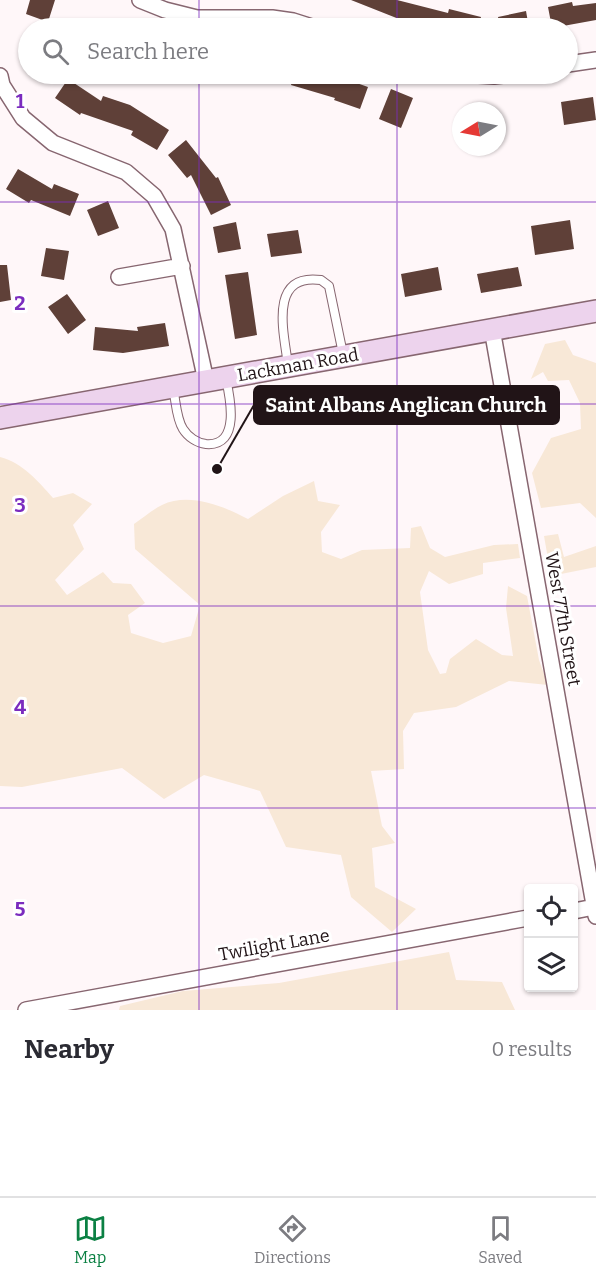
<!DOCTYPE html>
<style>
:root{--surface:#fff;--page:#f7f7f7;--text:#2b2b33;--muted:#7c7c81;--line:#e1e1e2;--accent:#0b8043}
body{margin:0;font-family:Bitter,serif;background:var(--page);color:var(--text)}
.controls{position:absolute;right:18px;bottom:18px;display:grid;overflow:hidden;border-radius:6px;box-shadow:0 2px 4px #0004}
.controls button{width:54px;height:54px;display:grid;place-items:center;padding:0;border:0;border-bottom:2px solid var(--line);background:var(--surface);color:var(--text);font:30px sans-serif}
.compass{position:absolute;left:452px;top:102px;width:54px;height:54px;border-radius:50%;background:var(--surface);box-shadow:0 2px 4px #0004;rotate:260deg}
.list{margin:0;padding:0;list-style:none}
h2{display:flex;justify-content:space-between;align-items:center;height:78px;margin:0;padding:0 24px;font-size:26px}
h2 small{font-size:20px;font-weight:400;color:var(--muted)}
.icon{flex:none;width:33px;height:33px;fill:none;stroke:currentColor;stroke-width:2;stroke-linecap:round;stroke-linejoin:round}
.map{position:relative;flex:none;width:596px;height:1010px;overflow:hidden}
.search{position:absolute;background:var(--surface);box-shadow:0 2px 4px #0004;left:18px;right:18px;top:18px;height:66px;display:flex;align-items:center;gap:15px;box-sizing:border-box;padding:0 21px;border-radius:33px;color:var(--muted);font-size:22px}
.sheet{height:186px;background:var(--surface)}
nav{display:flex;justify-content:space-around;align-items:center;box-sizing:border-box;height:84px;border-top:2px solid var(--line);background:var(--surface);font-size:16px;color:var(--muted)}
nav a{display:grid;justify-items:center;gap:3px}
nav .on{color:var(--accent)}
.map>svg:first-child{display:block}
.green{fill:#f8e8d7}
.building{fill:#5f4038}
.lines{fill:none;stroke-linecap:round;stroke-linejoin:round}
.lane-casing{stroke:#876670;stroke-width:10}
.street-casing{stroke:#876670;stroke-width:18}
.secondary-casing{stroke:#876670;stroke-width:24}
.lane{stroke:#fff;stroke-width:8}
.street{stroke:#fff;stroke-width:15}
.secondary{stroke:#edd3ed;stroke-width:21}
.grid{fill:none;stroke:#7b2cbf;stroke-width:1.5;stroke-opacity:0.55}
.labels{text-anchor:middle;stroke-width:6;stroke-linejoin:round;paint-order:stroke}
.street-label{font-size:18px;fill:#211417;stroke:#fff}
.grid-label{font-size:20px;text-anchor:middle;font-weight:bold;fill:#7b2cbf;stroke:#fff;stroke-width:6;stroke-linejoin:round;paint-order:stroke}
.leader{fill:none;stroke:#211417;stroke-width:2}
.callout-dot{fill:#211417;stroke:#fff;stroke-width:2}
.callout{fill:#211417;stroke:#211417;stroke-width:2}
.callout-label{font-size:20px;text-anchor:middle;font-weight:bold;fill:#fff}
</style>
<div class="map">
<svg width="596" height="1010" viewBox="0 0 596 1010">
<rect width="100%" height="100%" fill="#fff7f9"/>
<!-- green -->
<path class="green" d="M565,340L573,355L596,363V518L580,503L541,508L532,473L551,438L581,429L580,403L569,380L548,381L543,372L531,379L545,344Z
M0,457C23,463 38,481 53,498L73,493L92,504L73,525L84,549L55,580L67,595L103,572L113,583L131,584L145,603L128,615L131,633L163,643L191,636L200,605L135,549L134,524C143,518 152,510 162,505C189,492 223,506 248,519L283,496L314,481L318,501L340,505L321,532L322,552L341,559L362,550L410,548L411,528L421,526L430,548L445,557L494,545L518,544L520,558L483,563V574L449,584L429,571L420,592L428,650L440,674L446,673L450,659L476,639L502,655L513,656L506,608L508,586L527,596L539,660L548,685L509,681L456,707L414,713L403,731L404,769L371,771L382,826L395,843L372,848L375,887L416,909L392,932L351,897L341,855L286,847L260,791L204,775L164,799L122,768L22,787L0,786Z
M558,534L564,557L596,546V567L551,576L544,536Z
M449,952L456,980L502,982L515,1010H119L120,1006L183,991L279,983Z"/>
<!-- building -->
<path class="building" d="M30,0H55L48,22L26,14Z
M351,0H397L448,13L449,9L481,17L479,28H414L398,24L399,19Z
M572,2L573,6L596,3V20L552,28L548,7Z
M526,11L529,28H500L498,17Z
M294,74H331L368,87L360,109L334,100L335,98L291,85Z
M68,79L101,101L103,96L130,105L169,130L157,150L131,135L133,131L81,113L80,115L55,98Z
M391,89L413,98L401,128L379,119Z
M593,97L596,120L564,125L561,102Z
M186,140L216,178L218,177L231,205L211,215L191,175L187,178L168,155Z
M18,169L52,189L54,184L79,194L70,216L31,200L29,203L6,189Z
M108,201L119,228L98,236L87,210Z
M570,220L574,249L535,255L531,226Z
M236,222L241,249L218,253L213,227Z
M298,230L302,253L271,257L267,234Z
M46,248L69,251L64,280L41,276Z
M0,265H7L11,300L0,302Z
M438,267L442,290L405,297L401,274Z
M518,267L522,286L481,293L477,274Z
M248,272L257,335L235,339L225,275Z
M67,294L86,320L68,334L48,307Z
M165,323L169,346L123,353L93,350L95,327L138,331L137,327Z"/>
<g class="lines">
<defs>
<path id="lane" d="M288,365C284,333 268,273 321,280L329,286L343,354
M173,388C176,401 176,418 183,429C188,437 197,443 206,444C241,447 230,397 226,379"/>
<path id="street" d="M140,0L165,10L197,18H272L293,21L315,28
M568,64L596,60
M463,74L494,76L511,74
M0,76L2,85L23,118L53,143L126,172L154,196L173,229L206,381
M119,277L182,266
M492,329L596,916
M574,911L594,907
M26,1010L528,918"/>
<path id="secondary" d="M0,418L596,311"/>
</defs>
<!-- lane casing -->
<use href="#lane" class="lane-casing"/>
<!-- street casing -->
<use href="#street" class="street-casing"/>
<!-- secondary casing -->
<use href="#secondary" class="secondary-casing"/>
<!-- lane -->
<use href="#lane" class="lane"/>
<!-- street -->
<use href="#street" class="street"/>
<!-- secondary -->
<use href="#secondary" class="secondary"/>
</g>
<!-- grid -->
<path class="grid" d="M199,0V28M397,0V28M199,74V1010M397,74V1010M0,202H596M0,404H596M0,606H596M0,808H596"/>
<g class="labels">
<!-- street labels -->
<g class="street-label">
<text transform="translate(298 365) rotate(-10)" y="6">Lackman Road</text>
<text transform="translate(563 619) rotate(80)" y="6">West 77th Street</text>
<text transform="translate(274 945) rotate(-10)" y="6">Twilight Lane</text>
</g>
</g>
<g class="grid-label">
<text x="20" y="108">1</text>
<text x="20" y="310">2</text>
<text x="20" y="512">3</text>
<text x="20" y="714">4</text>
<text x="20" y="916">5</text>
</g>
<!-- callouts -->
<path class="leader" d="M217 469L254 405"/>
<circle class="callout-dot" cx="217" cy="469" r="6"/>
<rect class="callout" x="254" y="386" width="305" height="38" rx="6"/>
<g class="callout-label">
<text x="406" y="412">Saint Albans Anglican Church</text>
</g>
</svg>
<div class="controls">
<button><svg class="icon" aria-label="locate" viewBox="0 0 24 24"><circle cx="12" cy="12" r="6"/><path d="M12 2v4M12 18v4M2 12h4M18 12h4"/></svg></button>
<button><svg class="icon" aria-label="layers" viewBox="0 0 24 24"><path d="M12 4l9 5-9 5-9-5zM3 14l9 5 9-5"/></svg></button>
</div>
<svg class="compass" viewBox="-18 -18 36 36"><path d="M0-13l5 13h-10z" fill="#e53935"/><path d="M0 13l5-13h-10z" fill="#7c7c81"/></svg>
<div class="search"><svg class="icon" aria-label="search" viewBox="0 0 24 24"><circle cx="10" cy="10" r="6"/><path d="M15 15l6 6"/></svg>Search here</div>
</div>
<section class="sheet">
<h2>Nearby<small>0 results</small></h2>
<ul class="list">
</ul>
</section>
<nav>
<a class="on"><svg class="icon" aria-label="map" viewBox="0 0 24 24"><path d="M3 6l6-2 6 2 6-2v14l-6 2-6-2-6 2zM9 4v14M15 6v14"/></svg>Map</a>
<a><svg class="icon" aria-label="directions" viewBox="0 0 24 24"><path d="M12 3l9 9-9 9-9-9zM9 14v-3h6M13 9l2 2-2 2"/></svg>Directions</a>
<a><svg class="icon" aria-label="saved" viewBox="0 0 24 24"><path d="M7 4h10v16l-5-4-5 4z"/></svg>Saved</a>
</nav>
